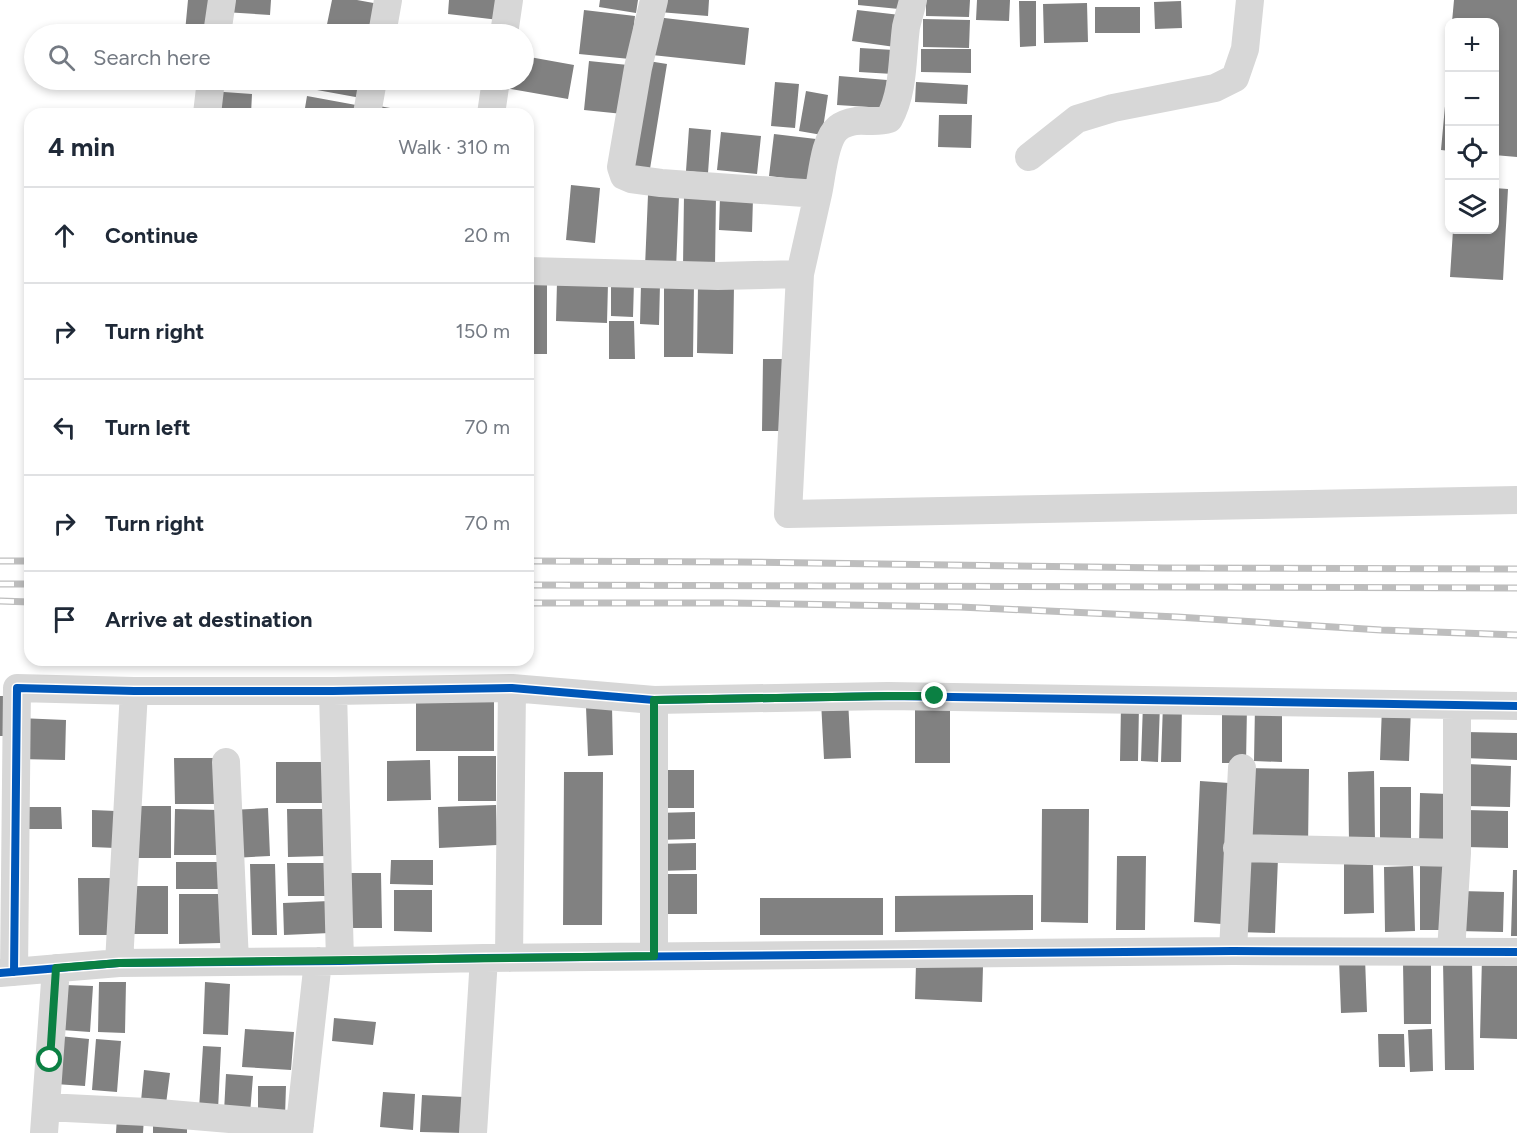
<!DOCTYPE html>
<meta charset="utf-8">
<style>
:root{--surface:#fff;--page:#f6f6f7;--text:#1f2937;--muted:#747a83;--line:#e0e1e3}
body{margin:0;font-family:Figtree,sans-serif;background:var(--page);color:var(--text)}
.controls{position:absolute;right:18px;top:18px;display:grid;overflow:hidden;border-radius:12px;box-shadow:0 3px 9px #0003}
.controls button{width:54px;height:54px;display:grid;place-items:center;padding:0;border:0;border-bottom:2px solid var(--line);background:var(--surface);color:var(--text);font:30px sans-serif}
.stop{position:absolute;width:18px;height:18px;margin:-14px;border:4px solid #0b8043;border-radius:50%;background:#fff}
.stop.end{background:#0b8043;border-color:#fff;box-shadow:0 2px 6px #0008}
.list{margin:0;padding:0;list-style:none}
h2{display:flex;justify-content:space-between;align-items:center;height:78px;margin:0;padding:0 24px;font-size:26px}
h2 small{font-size:20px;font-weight:400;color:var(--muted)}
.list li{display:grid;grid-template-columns:39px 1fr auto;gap:18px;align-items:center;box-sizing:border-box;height:96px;padding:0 24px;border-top:2px solid var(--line)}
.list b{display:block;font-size:22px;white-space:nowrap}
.list em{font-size:20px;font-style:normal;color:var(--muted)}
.icon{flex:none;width:33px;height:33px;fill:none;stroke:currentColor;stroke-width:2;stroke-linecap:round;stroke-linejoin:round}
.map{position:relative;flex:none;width:1517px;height:1133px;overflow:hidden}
.search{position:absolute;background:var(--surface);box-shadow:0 3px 9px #0003;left:24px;top:24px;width:510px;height:66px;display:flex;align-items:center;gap:15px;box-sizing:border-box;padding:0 21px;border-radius:33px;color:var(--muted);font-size:22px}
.panel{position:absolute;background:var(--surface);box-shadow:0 3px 9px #0003;left:24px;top:108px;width:510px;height:558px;border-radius:18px}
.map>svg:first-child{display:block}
.building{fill:#818181}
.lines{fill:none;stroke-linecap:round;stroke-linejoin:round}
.minor{stroke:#d7d7d7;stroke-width:28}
.rail-casing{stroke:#bebebe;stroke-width:7}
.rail{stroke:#fff;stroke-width:4.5;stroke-dasharray:14;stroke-linecap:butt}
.cycleway-casing{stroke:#fff;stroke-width:11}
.cycleway{stroke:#0057b8;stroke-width:8}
.route{stroke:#0b8043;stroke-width:8}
</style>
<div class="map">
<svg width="1517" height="1133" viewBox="0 0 1517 1133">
<rect width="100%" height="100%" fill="#fff"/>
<!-- building -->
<path class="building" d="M188,0H217L214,34L185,32Z
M225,0H271L270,15L224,12Z
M332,0H357L379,4L374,34H325Z
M449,0H501L499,20L448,14Z
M600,0H638L636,13L599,7Z
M660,0H709L708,16L659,12Z
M858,0H900L899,9L858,5Z
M926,0H970L969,17L926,16Z
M977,0H1010L1009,21L976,20Z
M1454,0H1517V157L1494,155V22H1452Z
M1019,1H1036V46L1020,47Z
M1181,1L1182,28L1155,29L1154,2Z
M1087,3L1088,42L1044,43L1043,4Z
M1095,7H1140V33H1095Z
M584,10L635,16L630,59L579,54Z
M857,10L900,15L895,47L852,41Z
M656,17L749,28L745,65L652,55Z
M923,19L970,20L969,48L923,47Z
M472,24L501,29L500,34H471Z
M860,48L894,50L893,74L859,72Z
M921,49H971V73L921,72Z
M524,56L574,65L568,99L500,87L501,80H524Z
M642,60L667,64L649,175L624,171Z
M589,61L628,65L623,114L584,110Z
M1448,73H1450V151L1441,150Z
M839,76L887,80L885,108L837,105Z
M319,80H364L361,98L317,90Z
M775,82L799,84L795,128L771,126Z
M916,82L968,85L967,104L915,102Z
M210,91L252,94L251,114H208Z
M806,91L828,95L822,135L799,131Z
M307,96L356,105L355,114H304Z
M374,105L417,113L416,114H373Z
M939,115H972L971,148L938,147Z
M689,128L711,130L708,173L686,171Z
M721,132L761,136L757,174L717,170Z
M774,134L816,139L810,181L769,176Z
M571,185L600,188L595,243L566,240Z
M1494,188L1508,189L1503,280L1450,277L1453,230H1494Z
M648,195L679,196L676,269L645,267Z
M684,195H716L715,267H683Z
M720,196L753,198L752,232L719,230Z
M611,281H634L633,317L611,316Z
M557,282L608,283L607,323L556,321Z
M664,283L694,284L693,357H664Z
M528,284H547V354H528Z
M641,284H660L659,325L640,324Z
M698,284L734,285L733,354L697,353Z
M609,321H634L635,359H609Z
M763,359H787V431H762Z
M0,696H8L7,736H0Z
M848,699L851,758L824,759L821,701Z
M494,700V751H416V701Z
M915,703H950V763H915Z
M1143,704H1160L1158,762L1141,761Z
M1163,704L1182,705L1181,762H1161Z
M1121,705H1139L1138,761H1120Z
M612,706L613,755L588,756L586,707Z
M1222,706H1247L1246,763H1222Z
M1255,706H1282V762L1254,761Z
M1382,707L1411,708L1409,761L1380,760Z
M19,718L66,720L65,760L18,759Z
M1465,732L1517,733V760L1464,758Z
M458,756H496V801H458Z
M174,758H219V804H175Z
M430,760L431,800L387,801V761Z
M276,762H325L326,803H276Z
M1467,764L1511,766L1510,807L1466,806Z
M1245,768L1309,769L1308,848L1244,847Z
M659,770H694V808H658Z
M1374,771L1375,842H1349L1348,772Z
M564,772H603L602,925H563Z
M1200,781L1229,783L1222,924L1194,922Z
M1380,787H1411V839H1380Z
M1420,793L1448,794L1447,848H1419Z
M496,805L497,845L439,848L438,807Z
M130,806H171V858H130Z
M18,807H61L62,829H19Z
M268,808L270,856L233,858L230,810Z
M175,809L219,810V855H174Z
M287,809H324L326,856L288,857Z
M1042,809H1089L1088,923L1041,922Z
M92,810L116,811L115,848L92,847Z
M1466,810L1508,811V848L1466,847Z
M695,812V839L656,840V813Z
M696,843V870L657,871L656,844Z
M1117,856H1146L1145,930H1116Z
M1241,856L1278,858L1275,933L1238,932Z
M391,860H433V885L390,884Z
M176,862H220V889H176Z
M287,863H327V896H288Z
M1373,863L1374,913L1344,914V864Z
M250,864H275L277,935H252Z
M1420,864H1446L1447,930H1420Z
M1413,866L1415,931L1385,932L1384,867Z
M1513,870H1517V936H1511Z
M346,873H381L382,928H347Z
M657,874H697V914H657Z
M78,878H114L115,935H79Z
M128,886H168V934H128Z
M394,890H432V932L394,931Z
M1459,891L1504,892L1503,932L1458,931Z
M179,894H221V943L179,944Z
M1033,895V930L895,932V896Z
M760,898H883V935H760Z
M329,901L330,933L284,935L283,903Z
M1482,957L1517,958V1039L1480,1038Z
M1365,958L1367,1012L1341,1013L1339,959Z
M1472,960L1474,1070H1445L1443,961Z
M1431,961V1024H1404L1403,962Z
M916,964L983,966L982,1002L915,999Z
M99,982H126L125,1033L98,1032Z
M205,982L230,984L228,1035L203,1034Z
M65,985L93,986L90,1032L62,1030Z
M334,1018L376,1022L373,1045L332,1041Z
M245,1029L294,1032L291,1070L242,1067Z
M1432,1029L1433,1071L1410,1072L1408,1030Z
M1378,1034H1404L1405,1067H1379Z
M59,1036L89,1039L85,1086L55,1084Z
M96,1039L121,1041L117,1092L92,1090Z
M203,1046L221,1047L218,1110L199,1109Z
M144,1070L170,1073L166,1104L141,1101Z
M226,1074L253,1076L250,1114L224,1112Z
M258,1086H286L285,1116H258Z
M383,1092L415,1094L413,1130L380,1127Z
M422,1095L464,1097L462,1133L420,1132Z
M117,1116L144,1118L143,1133H116Z
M153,1126L187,1127V1133H153Z"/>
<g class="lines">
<!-- minor -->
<path class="minor" d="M654,0L638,68L621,167L624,176L631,179L661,183L818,194L800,274L788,514L1517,500
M217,34L222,0
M382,34L388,0
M504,34L509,0
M207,114L211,80
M367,114L373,80
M491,114L496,80
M1029,157L1077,119L1113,108L1215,88L1235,78L1245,49L1250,0
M818,194C822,177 824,139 838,128C843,124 850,122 856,121C867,120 877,123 889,119C904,92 902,58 906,27C908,18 911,9 913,0
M528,271L718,276L800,274
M333,691L340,961
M654,700V956
M226,762L235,962
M1237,848L1457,853
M1233,951L1242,768
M1451,952L1457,853V705
M509,958L512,688
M119,963L134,691
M14,972L17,688L134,691H333L512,688L654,700L888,696L1517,706
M0,973L119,963L340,961L484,958L1233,951L1517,952
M46,1107L147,1112L300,1125
M44,1133L56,968
M299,1133L318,961
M473,1133L484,958"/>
<defs>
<path id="rail" d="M0,561H30
M528,561L738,562L1164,568L1517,569
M0,584H30
M528,585L1517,588
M0,601L30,602
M528,603H729L960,607L1177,617L1381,630L1517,635"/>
</defs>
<!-- rail casing -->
<use href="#rail" class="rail-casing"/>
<!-- rail -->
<use href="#rail" class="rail"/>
<defs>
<path id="cycleway" d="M14,972L17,688L134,691H333L512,688L654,700L888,696L1517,706
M0,973L119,963L340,961L484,958L1233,951L1517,952"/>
</defs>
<!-- cycleway casing -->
<use href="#cycleway" class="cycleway-casing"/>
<!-- cycleway -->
<use href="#cycleway" class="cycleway"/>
</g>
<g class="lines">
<!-- route -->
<path class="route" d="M50,1060L56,968L119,963L654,956V700L888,696H935"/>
</g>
</svg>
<div class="controls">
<button>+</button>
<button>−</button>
<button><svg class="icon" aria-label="locate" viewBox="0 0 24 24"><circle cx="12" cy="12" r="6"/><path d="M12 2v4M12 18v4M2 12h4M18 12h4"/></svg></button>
<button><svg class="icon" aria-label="layers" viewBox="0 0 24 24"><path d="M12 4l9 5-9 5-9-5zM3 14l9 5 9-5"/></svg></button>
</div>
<div class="stop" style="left:50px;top:1060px"></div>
<div class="stop end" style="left:935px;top:696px"></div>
<div class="search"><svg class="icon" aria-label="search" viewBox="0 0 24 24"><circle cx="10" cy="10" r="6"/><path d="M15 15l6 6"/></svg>Search here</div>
<section class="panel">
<h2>4 min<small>Walk · 310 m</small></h2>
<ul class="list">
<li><svg class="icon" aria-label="ahead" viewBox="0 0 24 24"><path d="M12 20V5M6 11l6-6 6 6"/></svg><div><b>Continue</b></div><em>20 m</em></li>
<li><svg class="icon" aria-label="right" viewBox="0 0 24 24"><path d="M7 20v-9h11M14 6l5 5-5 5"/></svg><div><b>Turn right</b></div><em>150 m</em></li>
<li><svg class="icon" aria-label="left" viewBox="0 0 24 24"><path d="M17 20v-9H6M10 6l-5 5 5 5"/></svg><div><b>Turn left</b></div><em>70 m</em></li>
<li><svg class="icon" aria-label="right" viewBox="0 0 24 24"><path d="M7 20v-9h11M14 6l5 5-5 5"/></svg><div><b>Turn right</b></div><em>70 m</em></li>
<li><svg class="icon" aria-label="arrive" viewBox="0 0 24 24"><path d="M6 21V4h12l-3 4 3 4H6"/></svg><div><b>Arrive at destination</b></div></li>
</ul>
</section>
</div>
